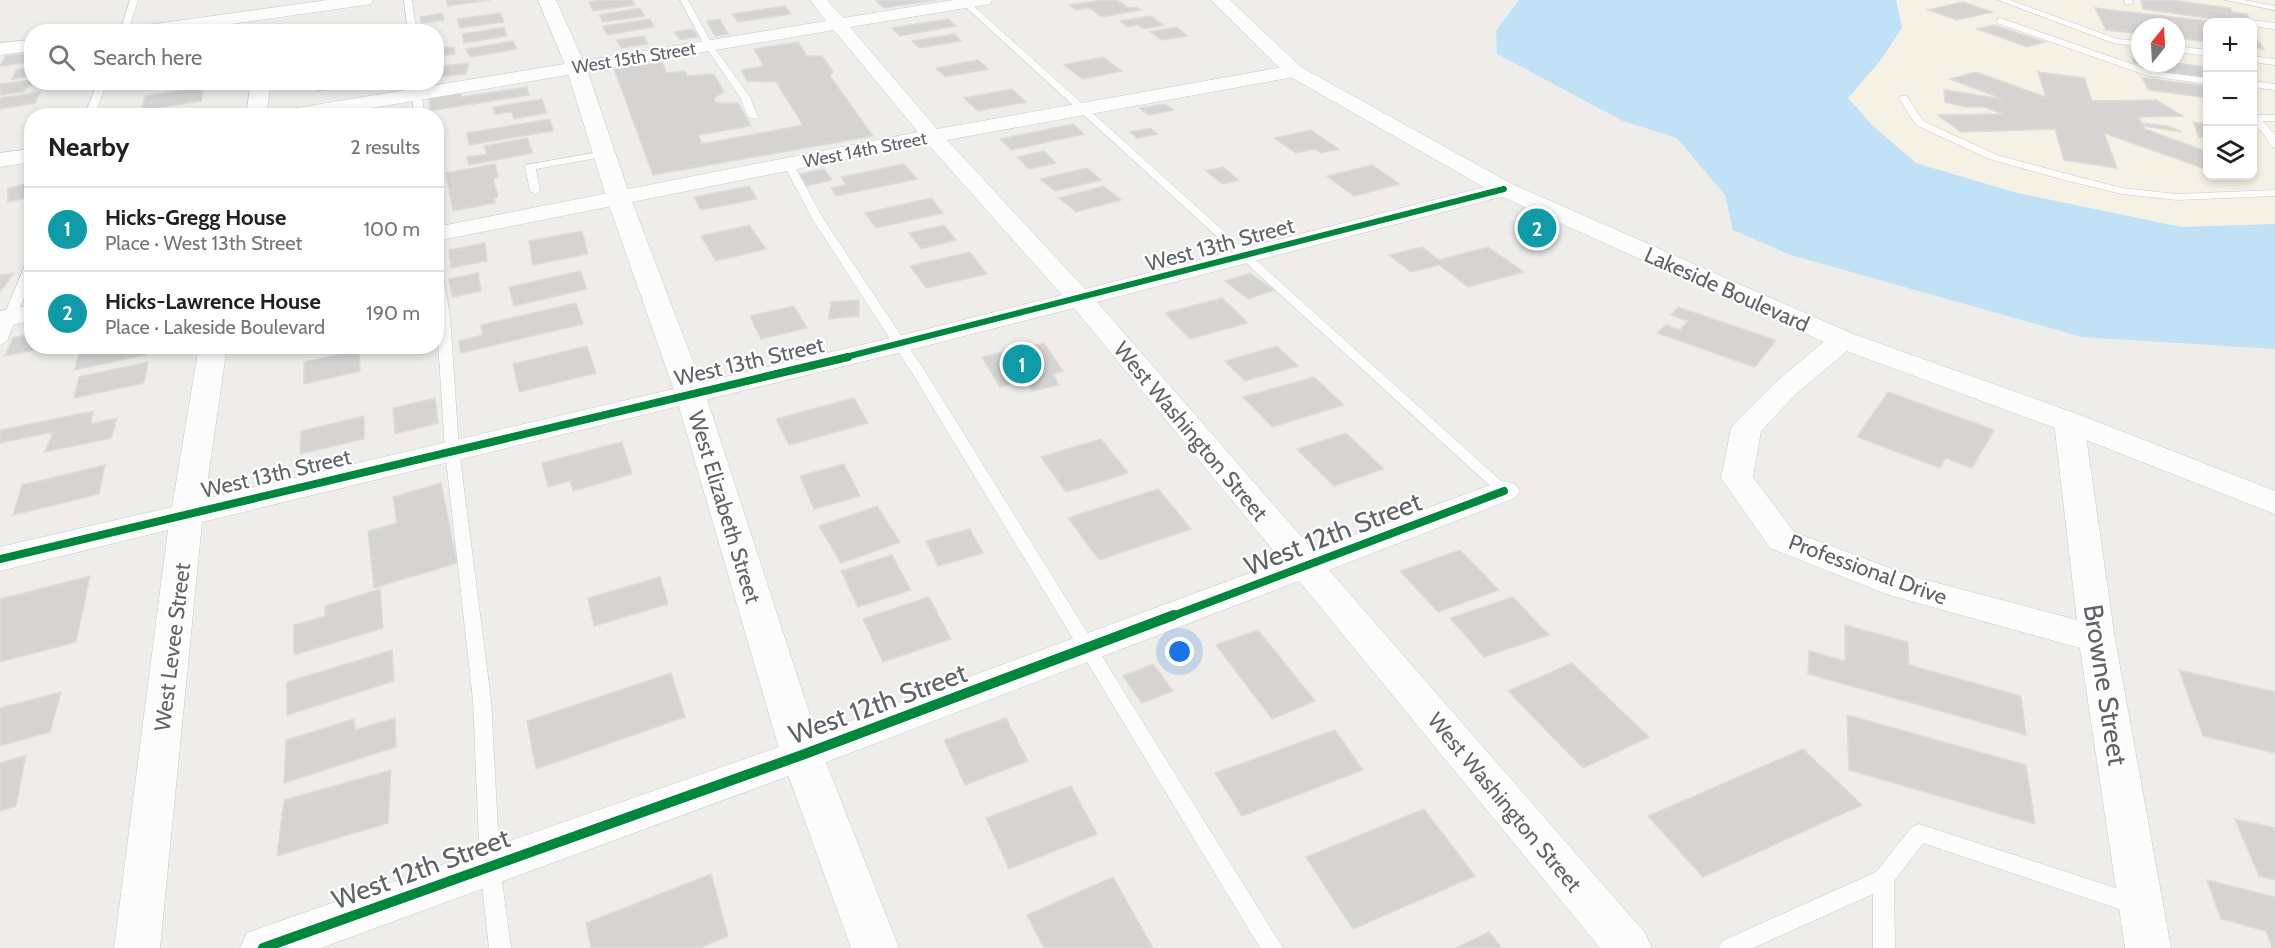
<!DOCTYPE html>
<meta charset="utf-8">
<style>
:root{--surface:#fff;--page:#f6f6f6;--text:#202124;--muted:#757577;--line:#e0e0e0;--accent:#1a73e8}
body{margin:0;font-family:Cabin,sans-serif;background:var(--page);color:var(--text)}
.controls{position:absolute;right:18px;top:18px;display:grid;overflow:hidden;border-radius:12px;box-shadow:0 3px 9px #0003}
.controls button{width:54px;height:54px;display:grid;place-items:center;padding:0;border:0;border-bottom:2px solid var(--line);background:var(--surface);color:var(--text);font:30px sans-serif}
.compass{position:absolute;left:2131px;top:18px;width:54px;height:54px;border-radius:50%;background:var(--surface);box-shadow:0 3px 9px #0003;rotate:18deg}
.you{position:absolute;left:1180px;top:652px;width:21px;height:21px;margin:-15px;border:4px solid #fff;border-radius:50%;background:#1a73e8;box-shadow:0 0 0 9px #1a73e833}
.badge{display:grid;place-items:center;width:39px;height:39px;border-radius:50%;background:var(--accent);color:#fff;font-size:20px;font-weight:700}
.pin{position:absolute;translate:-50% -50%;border:3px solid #fff;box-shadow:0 2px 6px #0006}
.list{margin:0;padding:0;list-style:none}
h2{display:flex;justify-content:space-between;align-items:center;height:78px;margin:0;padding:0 24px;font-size:26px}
h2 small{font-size:20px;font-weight:400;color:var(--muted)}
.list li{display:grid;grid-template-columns:39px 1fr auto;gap:18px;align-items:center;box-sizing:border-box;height:84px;padding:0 24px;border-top:2px solid var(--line)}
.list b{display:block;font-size:22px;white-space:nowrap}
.list p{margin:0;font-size:20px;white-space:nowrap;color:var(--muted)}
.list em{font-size:20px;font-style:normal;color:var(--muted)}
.icon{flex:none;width:33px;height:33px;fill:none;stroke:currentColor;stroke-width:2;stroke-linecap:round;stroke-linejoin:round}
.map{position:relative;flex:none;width:2275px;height:948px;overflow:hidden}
.search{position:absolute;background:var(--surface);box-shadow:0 3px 9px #0003;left:24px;top:24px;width:420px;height:66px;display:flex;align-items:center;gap:15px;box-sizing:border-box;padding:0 21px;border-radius:24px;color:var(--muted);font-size:22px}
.panel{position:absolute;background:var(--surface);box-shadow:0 3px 9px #0003;left:24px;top:108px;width:420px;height:246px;border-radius:24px}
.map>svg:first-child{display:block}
.commercial{fill:#f6f1e5;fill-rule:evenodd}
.water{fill:#c0e1f6}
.building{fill:#d5d4d3;stroke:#dedcd9;stroke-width:1.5}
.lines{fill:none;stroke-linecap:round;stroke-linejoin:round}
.service-casing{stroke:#c9c9c9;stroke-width:1}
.minor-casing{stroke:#c9c9c9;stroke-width:1}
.tertiary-casing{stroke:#c9c9c9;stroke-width:1}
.service{fill:#fcfcfc;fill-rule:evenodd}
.minor{fill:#fcfcfc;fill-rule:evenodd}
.tertiary{fill:#fcfcfc;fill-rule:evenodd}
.cycleway-far2-casing{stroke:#fff;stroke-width:9}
.cycleway-far1-casing{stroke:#fff;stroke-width:11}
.cycleway-casing{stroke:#fff;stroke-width:14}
.cycleway-far2{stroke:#00873e;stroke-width:6}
.cycleway-far1{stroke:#00873e;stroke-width:8}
.cycleway{stroke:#00873e;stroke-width:10}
.labels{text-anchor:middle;stroke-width:4.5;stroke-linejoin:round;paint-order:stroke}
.far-street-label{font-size:18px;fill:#5f6367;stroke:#fff}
.street-label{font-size:22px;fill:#5f6367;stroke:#fff}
.near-street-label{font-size:27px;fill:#5f6367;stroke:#fff}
</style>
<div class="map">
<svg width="2275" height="948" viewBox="0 0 2275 948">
<rect width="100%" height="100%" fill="#eeedea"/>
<!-- commercial -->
<path class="commercial" d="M1896,0H2275V224L2181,227L2017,193L1916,163L1872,125L1848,98L1880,61L1902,28ZM2208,22H2252V176H2208ZM2140,27H2176V63H2140Z"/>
<!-- water -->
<path class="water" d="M1519,0H1896L1902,28L1880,61L1848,98L1872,125L1916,163L2017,193L2181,227L2275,224V349L2082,337L1791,255L1733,230L1725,195L1677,138L1623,121L1497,54L1496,31Z"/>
<!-- building -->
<path class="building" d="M446,0H490L448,6Z
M601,0H632L635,5L593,11L589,2Z
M880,0H936L884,8L876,1Z
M1103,0H1117L1129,8L1136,7L1141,10L1102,17L1090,8L1076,10L1070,5Z
M2141,0H2170L2230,8L2232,12L2247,14L2250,20L2233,18L2235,22L2143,9Z
M1963,2L1992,12L1957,20L1928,10Z
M785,6L791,14L738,22L732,14Z
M640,8L645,16L603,22L599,15Z
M2095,8L2217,22H2208V42L2176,38V27H2140V34L2106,30Z
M442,13L444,20L422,23L420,17Z
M500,13L504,22L460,28L457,19Z
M1150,16L1164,25L1143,29L1137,25L1127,27L1120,21Z
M650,19L654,27L607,35L603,26Z
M720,19L728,34L715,36L707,21Z
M948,19L956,26L900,36L892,28Z
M1994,25L2045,42L2027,47L1977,29Z
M504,27L507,36L464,43L462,34Z
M1176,27L1188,36L1162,40L1150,32Z
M693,29L698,37L680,40L674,32Z
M2252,33L2264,49L2252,48Z
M954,34L961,41L919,48L912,41Z
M644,36L648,44L621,48L617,40Z
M513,41L517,49L470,57L466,49Z
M798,42L807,56H822L833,71L830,76L873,136L653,175L614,69L662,62L667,73L685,71L687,76L714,74L724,92L714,98L716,103H738L751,126L698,135L702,144L803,125L776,82L747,81L741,70L764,66L754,49Z
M454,47L455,54L436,56V49Z
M32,53V62L0,66L6,56Z
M1103,57L1122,71L1083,79L1064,65Z
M2132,58L2140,59V63H2174L2208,67V78L2167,73L2164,66L2134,63Z
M978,60L988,69L945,77L936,68Z
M469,63L466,74L436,77V67Z
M32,67V76L12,79L16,70Z
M1976,72L2046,97L2038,72L2084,78L2092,101L2156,100L2183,116L2139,117L2141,123L2168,126L2182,132L2144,126L2145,129L2208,152V170L2104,133L2117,168L2064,160L2055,129L1961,132L1938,115L2003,114L1985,107H1966L1945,102L1944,90L2003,99L1950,79Z
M2142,78L2208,86V98L2149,90Z
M32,80V82H48L28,86L24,92L0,95V84Z
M76,82L74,86L52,89L55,83Z
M154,82H189L153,88Z
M317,82H355L356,84L317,91Z
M204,87L201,101L141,111L145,96Z
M527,87L529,95L430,111L429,98L461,93V97Z
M1012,89L1026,102L978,111L964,98Z
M40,92L35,103L0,109V98Z
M542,99L547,113L514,119L512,112L495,114L493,107Z
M1165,104L1174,110L1149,115L1140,108Z
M550,119L553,131L469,145L467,133Z
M2193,122L2205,124L2208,138L2199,137Z
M1073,124L1084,134L1011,150L1000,139Z
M1150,128L1158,134L1137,138L1130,132Z
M1311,130L1339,149L1321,153L1315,149L1296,153L1274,138Z
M527,138L533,153L469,165L467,157L487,154L484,146Z
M1044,151L1056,163L1029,169L1017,157Z
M495,164L498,177L493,178L498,197L494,198L495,203L453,211L446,173Z
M904,164L917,179L836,196L831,188L846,185L841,177Z
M1372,165L1400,184L1354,196L1327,176Z
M1223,167L1239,180L1222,184L1206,171Z
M1087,168L1101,180L1055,191L1040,179Z
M824,169L832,180L807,186L799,174Z
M30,183L31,197L8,202V188Z
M749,186L757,199L701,210L694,197Z
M1103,186L1121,200L1076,212L1059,198Z
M931,198L943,213L876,228L865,213Z
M749,225L766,249L716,261L701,236Z
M944,225L956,240L921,249L909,233Z
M582,231L588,254L533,265L529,241Z
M485,243L487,261L451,268L449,250Z
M1422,247L1439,260L1488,247L1524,272L1468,287L1439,265L1411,272L1389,255Z
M970,252L987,274L926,288L910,266Z
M580,271L587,289L514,306L509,287Z
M14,273L0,292V275Z
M478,273L481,291L452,297L449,279Z
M1250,273L1274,290L1248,299L1225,281Z
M1222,298L1248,323L1190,339L1165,313Z
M859,300V316L829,319L831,302Z
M576,303L583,324L461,353L459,341L483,335L481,325Z
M794,306L807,328L761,339L750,316Z
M1678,307L1776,340L1755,367L1657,333L1666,325L1680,330L1688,321L1671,315Z
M32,334V346H54L5,356L13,338Z
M1044,343L1063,371L1053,374L1059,385L1032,391L1026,381L1000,387L982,357Z
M95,346H147L145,355L74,370L81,349Z
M306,346H337L306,353Z
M587,346L596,373L519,392L513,364Z
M1277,346L1298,366L1245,381L1225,361Z
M359,350L360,371L304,384V362Z
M148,362L144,383L74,398L79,377Z
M1314,377L1344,405L1272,427L1243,397Z
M1888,392L1994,430L1972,468L1945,458L1940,468L1857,437Z
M435,398L438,423L395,434L393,408Z
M854,398L868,423L789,445L776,419Z
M94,411L90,424L117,418L111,438L45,452L53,432L0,443V430Z
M364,416V439L300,454L301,431Z
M1346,433L1384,469L1334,486L1297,449Z
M1101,439L1128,473L1066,492L1041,457Z
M622,442L632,474L573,491L570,481L548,487L542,463Z
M844,464L860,496L814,509L800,476Z
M105,465L99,494L13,515L22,485Z
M441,483L457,563L374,588L368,531L397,523L393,497Z
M1158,489L1191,529L1099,560L1068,518Z
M877,506L900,542L841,563L819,526Z
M970,529L983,553L938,566L926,541Z
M1460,550L1499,590L1438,612L1400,571Z
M892,555L911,590L858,607L841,571Z
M90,576L76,642L0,662V599Z
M660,577L668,604L594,626L588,598Z
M380,589L383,628L294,655V625L325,616V606Z
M929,597L951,639L883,662L863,619Z
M1513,597L1549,635L1484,657L1450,618Z
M1845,625L1908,642L1909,665L2021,696L2026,735L1808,674L1809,651L1845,661Z
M1258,630L1315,701L1272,719L1216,645Z
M392,650L394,681L287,715V682Z
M1572,663L1649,737L1583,768L1508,691Z
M1153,664L1173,691L1142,703L1123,676Z
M2179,670L2275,692V753L2203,736Z
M671,673L685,717L536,769L527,721Z
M61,692L50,732L0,746V708Z
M1847,715L2026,765L2035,824L1849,770Z
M395,718L396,747L284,783L286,740L354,719L355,730Z
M1006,718L1028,761L965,785L944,740Z
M1335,730L1363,770L1242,816L1215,773Z
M1803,749L1862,805L1703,877L1648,816Z
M26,755L16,806L0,811V763Z
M391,770L388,823L277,856L284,800Z
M1071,786L1097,834L1009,869L986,818Z
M1424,809L1475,876L1353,929L1306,857Z
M2235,819L2275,828V880L2259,876Z
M711,874L728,936L700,948H591L586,923Z
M1113,877L1153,948H1044L1027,915Z
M2207,880L2275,897V948H2272L2266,931L2221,919Z
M1489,932L1502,948H1456Z"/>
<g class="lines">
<defs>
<path id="service" d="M130,0H138L128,32H120Z
M404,0H412L416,32H408Z
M680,0H688L713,46L750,97L758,117L756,119L748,117L740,97L705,46Z
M958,0H967L1509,488L1512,491L1509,494H1499Z
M1998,0H2010L2117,39L2140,41V47L2113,43Z
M2124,0H2132L2133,3L2126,5Z
M2225,0H2243L2275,6V10Z
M2000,18L2152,71L2208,78V84L2148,76L1997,23L1996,21Z
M2252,20L2275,23V29L2252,26V22H2248Z
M2176,46L2208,50V56L2176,52Z
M2252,56L2275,59V65L2252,62Z
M2252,81L2275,84V90L2252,87Z
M98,82H107L94,116H84Z
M411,82H421L424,116H414Z
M1901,96H1907L1923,121L1997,155L2075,176L2122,188L2177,194L2275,190V196L2177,200L2122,194L2068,181L1989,159L1916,125L1899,98Z
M2252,115H2275V121H2263L2275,135V147L2271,146L2264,134L2252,122Z
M604,151L609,154L608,156L536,169L540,191L535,194L530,191L525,167L526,165Z
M789,162L794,165L824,220L928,376L1283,948H1260L914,376L813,220L784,165Z
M28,258H32V277L7,341L0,345V325Z
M436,267L442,270L450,316L459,450L491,700L500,867L511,948H489L480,867L473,700L445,450L436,309Z
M1919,824L2137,895L2145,898L2148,905L2145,912L2137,915L1923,843L1894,881L1895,948H1873V894L1753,948H1719L1722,941L1876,872L1912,827Z"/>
<path id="minor" d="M328,0H373L371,4L365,5L175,32H124L133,27Z
M810,0H827L843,18L953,0H992L990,4L984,5L850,27L937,129L1294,65L1301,67L1304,71L1301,75L1294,77L947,140L1085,289L1504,182L1512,184L1515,189L1512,194L1097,302L1313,550L1493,484L1504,481L1515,484L1520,491L1515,498L1329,570L1645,933L1652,948H1600L1299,581L816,766L321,948H240L247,933L263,927L788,744L1282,561L1074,308L902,352L202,522L160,948H114L168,530L0,571V547L172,507L199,346H227L205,499L899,336L1062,295L927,143L436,241V227L918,132L834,30L324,116H274L277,112L284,110L826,21Z
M32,40V51L0,55V43Z
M251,82H271L266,116H246Z
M32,149V162L0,167V153Z
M32,305V321L0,327V311Z
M1843,332L1853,334L1857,340L1853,346L1796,394L1761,431L1753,477L1794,532L1911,576L2077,620L2054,422L2058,416L2069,413L2080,416L2084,422L2115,639L2171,948H2125L2080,648L1889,595L1770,548L1721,478L1731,429L1735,423L1776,382L1833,334Z"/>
<path id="tertiary" d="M538,0H556L586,67L631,199L705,393L823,755L899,948H851L781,755L675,393L607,199L566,67Z
M1211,0H1230L1301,67L1512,184L1853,334L2080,415L2275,491V514L2058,429L1833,346L1496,194L1287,75Z"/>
</defs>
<!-- service casing -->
<use href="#service" class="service-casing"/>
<!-- minor casing -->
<use href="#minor" class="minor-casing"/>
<!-- tertiary casing -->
<use href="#tertiary" class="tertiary-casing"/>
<!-- service -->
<use href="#service" class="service"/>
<!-- minor -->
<use href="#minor" class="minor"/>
<!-- tertiary -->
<use href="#tertiary" class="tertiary"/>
<defs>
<path id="cycleway-far2" d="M842,358L1504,189"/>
<path id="cycleway-far1" d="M0,559L848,357
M1170,617L1504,491"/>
<path id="cycleway" d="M263,948L802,755L1174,615"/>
</defs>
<!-- cycleway-far2 casing -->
<use href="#cycleway-far2" class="cycleway-far2-casing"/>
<!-- cycleway-far1 casing -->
<use href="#cycleway-far1" class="cycleway-far1-casing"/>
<!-- cycleway casing -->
<use href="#cycleway" class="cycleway-casing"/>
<!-- cycleway-far2 -->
<use href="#cycleway-far2" class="cycleway-far2"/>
<!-- cycleway-far1 -->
<use href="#cycleway-far1" class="cycleway-far1"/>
<!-- cycleway -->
<use href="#cycleway" class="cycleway"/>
</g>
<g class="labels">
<!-- far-street labels -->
<g class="far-street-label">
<text transform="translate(634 58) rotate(-9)" y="6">West 15th Street</text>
<text transform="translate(865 150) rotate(-11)" y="6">West 14th Street</text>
</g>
<!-- street labels -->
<g class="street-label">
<text transform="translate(1220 244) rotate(-15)" y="8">West 13th Street</text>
<text transform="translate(1727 289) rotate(24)" y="8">Lakeside Boulevard</text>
<text transform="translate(749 361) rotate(-13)" y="8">West 13th Street</text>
<text transform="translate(1191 431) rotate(50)" y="8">West Washington Street</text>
<text transform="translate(276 473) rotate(-13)" y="8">West 13th Street</text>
<text transform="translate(725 507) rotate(73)" y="8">West Elizabeth Street</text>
<text transform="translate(1868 569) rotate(20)" y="8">Professional Drive</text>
<text transform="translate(172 647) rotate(-83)" y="8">West Levee Street</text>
<text transform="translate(1505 802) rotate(50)" y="8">West Washington Street</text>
</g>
<!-- near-street labels -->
<g class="near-street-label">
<text transform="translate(1333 534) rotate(-21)" y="9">West 12th Street</text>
<text transform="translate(2105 685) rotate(81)" y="9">Browne Street</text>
<text transform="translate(878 704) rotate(-20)" y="9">West 12th Street</text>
<text transform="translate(421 869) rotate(-20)" y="9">West 12th Street</text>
</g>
</g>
</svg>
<div class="controls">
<button>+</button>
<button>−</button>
<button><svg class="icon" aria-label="layers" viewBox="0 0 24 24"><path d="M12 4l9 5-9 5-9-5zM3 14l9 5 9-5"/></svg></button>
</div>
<svg class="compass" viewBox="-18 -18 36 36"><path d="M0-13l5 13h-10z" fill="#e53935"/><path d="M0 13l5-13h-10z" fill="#757577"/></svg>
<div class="you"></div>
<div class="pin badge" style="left:1022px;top:364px;background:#0f9aa8">1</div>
<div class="pin badge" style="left:1537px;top:228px;background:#0f9aa8">2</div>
<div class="search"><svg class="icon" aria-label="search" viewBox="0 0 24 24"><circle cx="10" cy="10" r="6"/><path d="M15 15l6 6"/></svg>Search here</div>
<section class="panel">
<h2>Nearby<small>2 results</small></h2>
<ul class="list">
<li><span class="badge" style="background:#0f9aa8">1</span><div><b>Hicks-Gregg House</b><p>Place · West 13th Street</p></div><em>100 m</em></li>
<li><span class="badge" style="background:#0f9aa8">2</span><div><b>Hicks-Lawrence House</b><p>Place · Lakeside Boulevard</p></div><em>190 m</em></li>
</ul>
</section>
</div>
